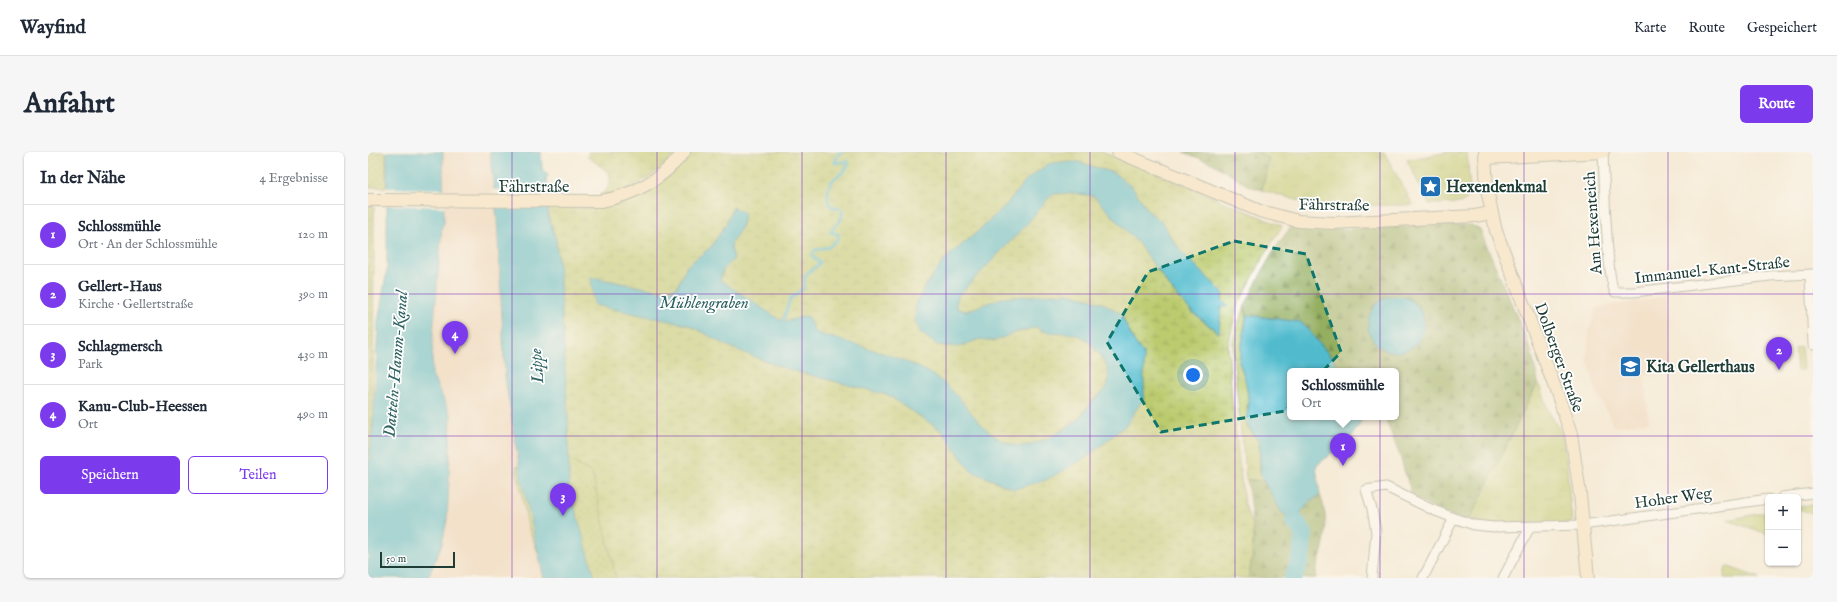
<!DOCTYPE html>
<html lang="de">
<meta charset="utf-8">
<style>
:root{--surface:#fff;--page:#f6f6f7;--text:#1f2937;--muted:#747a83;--line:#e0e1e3;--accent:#7c3aed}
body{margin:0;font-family:"IM FELL English",serif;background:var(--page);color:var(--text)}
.controls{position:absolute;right:12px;bottom:12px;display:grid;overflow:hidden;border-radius:6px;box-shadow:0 1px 3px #0004}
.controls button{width:36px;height:36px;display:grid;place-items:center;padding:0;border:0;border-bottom:1px solid var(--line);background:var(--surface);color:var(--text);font:20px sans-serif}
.scale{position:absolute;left:12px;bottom:10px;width:75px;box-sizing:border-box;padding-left:4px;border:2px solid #1f3d34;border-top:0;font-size:11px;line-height:14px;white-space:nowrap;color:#1f3d34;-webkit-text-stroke:3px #fff;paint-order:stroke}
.you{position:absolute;left:825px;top:223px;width:14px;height:14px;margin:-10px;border:3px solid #fff;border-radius:50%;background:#1a73e8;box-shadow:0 0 0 6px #1a73e833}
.badge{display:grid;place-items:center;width:26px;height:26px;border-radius:50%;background:var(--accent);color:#fff;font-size:13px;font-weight:700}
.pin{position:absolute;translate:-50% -33px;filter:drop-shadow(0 1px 2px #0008)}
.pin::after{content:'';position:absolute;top:21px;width:14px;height:12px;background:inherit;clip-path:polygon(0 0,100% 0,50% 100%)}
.popup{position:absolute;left:919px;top:216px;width:112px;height:52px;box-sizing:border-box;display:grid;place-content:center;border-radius:6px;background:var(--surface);filter:drop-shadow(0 1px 3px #0005);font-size:13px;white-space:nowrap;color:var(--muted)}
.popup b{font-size:15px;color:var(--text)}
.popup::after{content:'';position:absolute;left:50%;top:100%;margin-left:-8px;border:8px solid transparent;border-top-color:var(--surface)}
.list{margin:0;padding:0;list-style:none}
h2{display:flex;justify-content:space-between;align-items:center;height:52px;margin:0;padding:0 16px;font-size:17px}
h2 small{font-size:13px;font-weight:400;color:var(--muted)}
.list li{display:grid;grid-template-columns:26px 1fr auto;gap:12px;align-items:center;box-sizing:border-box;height:60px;padding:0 16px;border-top:1px solid var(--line)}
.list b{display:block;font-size:15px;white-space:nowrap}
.list p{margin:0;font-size:13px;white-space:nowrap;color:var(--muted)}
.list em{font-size:13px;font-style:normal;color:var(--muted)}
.actions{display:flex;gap:8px;padding:12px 16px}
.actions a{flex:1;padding:9px 0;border:1px solid var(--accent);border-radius:6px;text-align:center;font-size:14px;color:var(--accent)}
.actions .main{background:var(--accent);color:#fff}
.map{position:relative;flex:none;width:1445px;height:426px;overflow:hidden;border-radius:6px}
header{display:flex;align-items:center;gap:24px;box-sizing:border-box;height:56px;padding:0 20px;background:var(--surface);border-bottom:1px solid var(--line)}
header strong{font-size:19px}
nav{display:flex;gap:22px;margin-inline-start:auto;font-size:14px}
.intro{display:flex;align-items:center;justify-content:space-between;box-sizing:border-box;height:96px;padding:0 24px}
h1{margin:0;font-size:28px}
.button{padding:10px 18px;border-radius:6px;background:var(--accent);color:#fff;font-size:14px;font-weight:700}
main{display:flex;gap:24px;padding:0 24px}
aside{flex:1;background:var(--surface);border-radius:6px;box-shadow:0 1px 3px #0004}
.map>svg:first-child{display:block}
.built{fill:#efd6bb}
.grass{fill:url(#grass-tufts);stroke:#6e8451}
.forest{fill:url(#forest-firs);stroke:#5a764a;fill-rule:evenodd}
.wetland{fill:url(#wetland-marsh);stroke:#6e8451;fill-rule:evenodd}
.park{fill:url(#park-dots);stroke:#6e8451}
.pitch{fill:#bccb6e;stroke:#6e8451}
.water{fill:#51bbcd;stroke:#387c80}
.pier{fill:#f6ebd7}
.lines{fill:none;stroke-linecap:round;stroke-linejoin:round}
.stream{stroke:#51bbcd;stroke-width:3}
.river{stroke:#51bbcd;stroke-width:18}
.street-casing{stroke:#8a9486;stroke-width:11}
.secondary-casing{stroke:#8a9486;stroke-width:14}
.street{stroke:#fff;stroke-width:9}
.secondary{stroke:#fbe6c4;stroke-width:12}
.marked{fill:none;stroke:#0f766e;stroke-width:3;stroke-dasharray:8 5;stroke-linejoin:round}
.grid{fill:none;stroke:#7b2cbf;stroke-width:1;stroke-opacity:0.55}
.labels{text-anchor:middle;stroke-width:3.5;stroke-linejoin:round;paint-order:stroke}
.street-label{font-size:16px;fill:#1f3d34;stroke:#fff}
.poi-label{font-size:16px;font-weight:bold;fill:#1f3d34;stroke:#fff;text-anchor:start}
.water-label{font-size:17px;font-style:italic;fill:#2e6362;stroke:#fff}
</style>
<header>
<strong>Wayfind</strong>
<nav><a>Karte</a><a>Route</a><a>Gespeichert</a></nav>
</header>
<div class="intro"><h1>Anfahrt</h1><a class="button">Route</a></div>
<main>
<aside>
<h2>In der Nähe<small>4 Ergebnisse</small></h2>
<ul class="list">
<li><span class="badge">1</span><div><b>Schlossmühle</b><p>Ort · An der Schlossmühle</p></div><em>120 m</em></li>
<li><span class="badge">2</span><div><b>Gellert-Haus</b><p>Kirche · Gellertstraße</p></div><em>390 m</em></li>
<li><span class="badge">3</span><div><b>Schlagmersch</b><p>Park</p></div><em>430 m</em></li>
<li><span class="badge">4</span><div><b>Kanu-Club-Heessen</b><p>Ort</p></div><em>490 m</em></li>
</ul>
<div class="actions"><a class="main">Speichern</a><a>Teilen</a></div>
</aside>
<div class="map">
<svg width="1445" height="426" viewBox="0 0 1445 426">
<defs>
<pattern id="grass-tufts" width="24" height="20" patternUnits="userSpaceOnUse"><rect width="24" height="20" fill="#bccb6e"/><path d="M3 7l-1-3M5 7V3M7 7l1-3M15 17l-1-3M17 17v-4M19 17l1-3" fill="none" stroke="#a1af60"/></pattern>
<pattern id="forest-firs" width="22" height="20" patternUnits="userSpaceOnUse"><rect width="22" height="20" fill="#95af61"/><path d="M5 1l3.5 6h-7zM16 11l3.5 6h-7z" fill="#799051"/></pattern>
<pattern id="wetland-marsh" width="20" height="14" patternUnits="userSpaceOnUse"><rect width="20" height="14" fill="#bccb6e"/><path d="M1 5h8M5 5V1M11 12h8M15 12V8" fill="none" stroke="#a1af60"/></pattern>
<pattern id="park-dots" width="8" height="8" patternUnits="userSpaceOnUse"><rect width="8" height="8" fill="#bccb6e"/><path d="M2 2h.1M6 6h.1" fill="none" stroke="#a1af60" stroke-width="1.8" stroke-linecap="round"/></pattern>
</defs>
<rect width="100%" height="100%" fill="#fff"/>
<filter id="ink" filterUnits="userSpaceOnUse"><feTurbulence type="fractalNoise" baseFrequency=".025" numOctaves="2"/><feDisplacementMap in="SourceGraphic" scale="8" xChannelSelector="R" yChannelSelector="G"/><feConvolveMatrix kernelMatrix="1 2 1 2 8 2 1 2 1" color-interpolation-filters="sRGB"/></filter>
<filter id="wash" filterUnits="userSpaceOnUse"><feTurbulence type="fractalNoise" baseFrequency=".012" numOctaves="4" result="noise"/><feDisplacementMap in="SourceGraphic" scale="16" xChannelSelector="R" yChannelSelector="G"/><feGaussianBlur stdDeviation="0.9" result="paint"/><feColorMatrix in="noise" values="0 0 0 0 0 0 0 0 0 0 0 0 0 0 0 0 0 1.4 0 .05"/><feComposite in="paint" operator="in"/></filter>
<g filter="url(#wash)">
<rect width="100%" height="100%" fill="#f6ebd7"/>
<!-- built -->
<path class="built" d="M75,0H122L129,67L137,225L177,426H60L64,412L81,329L80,255L64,223L65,183L74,74L76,72Z
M1298,144L1303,220L1276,223L1281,270L1246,275L1229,241L1219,208L1221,180L1228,156Z"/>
<!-- grass -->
<path class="grass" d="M889,0H1016L1045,53H952L942,52L894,38L901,7Z
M1081,0H1099L1102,40C1100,46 1098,49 1092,51L1061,52L1039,8Z
M877,154L878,163L871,210L878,227L880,248L878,273L891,290L892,324L896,329L878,327L865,204V189L869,175Z
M1170,230L1180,258L1194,283L1198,305L1204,371L1126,372L1101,369Z
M1445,352V362L1430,357V355Z
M1400,360V382L1359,368Z
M1358,414L1392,426H1356Z"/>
<!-- forest -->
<path class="forest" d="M815,0H889L901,6L894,38L881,34L844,11Z
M1067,73H1104L1112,78L1163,198L1170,230L1101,369L1069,359L1044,344L1032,304L1017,265H1028V219H972L965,206L933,170L879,163L877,154C890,127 904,98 923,75L948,78ZM1041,146L1052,156L1004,186L1000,172Z
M879,328L896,329L926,368L943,349L952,343C959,361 959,378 955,396C952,407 948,414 948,426H880C890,394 883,360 879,328Z"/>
<!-- wetland -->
<path class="wetland" d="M220,0H309C292,21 258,45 231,43C240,39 245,31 241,20L220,5Z
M322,0H734L786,20L914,74L895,106L869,155L860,194L864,247L876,353L885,375L884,406L880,426H227L201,334L200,265L191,116L188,88L180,63V54C195,55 212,57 227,56C263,52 302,31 322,0ZM710,10L746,21L766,37L780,59L796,72L802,84L814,100L855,141L854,151L858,155L853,154L850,181L823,159L804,138L770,91L726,44L706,41L684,42L658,73L590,144L588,152L590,157L598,159L611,155L698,141L720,146L738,153L752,161L766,189L776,203L646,337L603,319L574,279L520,243L419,217L364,196L321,173L227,153L223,125L298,140L309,135L319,114L343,95L358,72L365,55L376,61C375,65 375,71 373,75C366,91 359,86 366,107L355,118L352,128L415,170L439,164L448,181L519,204L613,272L627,286L652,295L683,286L711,266L724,249L739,236L741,224L738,212L732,203L715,185L705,181L674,179L668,175L643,182L627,189L612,187L590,195L548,151L560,130L577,107L608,81L638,53L657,29Z"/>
<!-- park -->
<path class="park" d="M0,0H18V35H0Z
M0,54H6L5,265L0,324Z
M199,306L224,321L248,426H176L171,404L160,374L148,315Z"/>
<!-- pitch -->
<path class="pitch" d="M1433,195L1435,218L1429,219L1427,196Z"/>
<!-- water -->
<path class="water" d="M19,0H75L76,72L74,74L65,183L64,223L83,263L81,329L79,368L74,392L60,426H0V319L6,263L10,170L19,118Z
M122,0H173L174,17L180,23L178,27L180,37V63L188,88L191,116L200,265L201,334L227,426H176L153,325L137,225L129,67Z
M693,10H710L746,21L766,37L780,59L796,72L802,84L814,100L855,141L854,150L858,152L859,155H853L851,181L823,159L804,138L770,91L726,44L706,41L684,42L658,73L590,144L588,152L590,157L598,159L634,146L698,141L720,146L738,153L752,161L766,189L776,203V246L758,273L719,305L678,328L646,337L603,319L574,279L520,243L419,217L364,196L321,173L226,153L223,125L298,140L309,135L319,114L343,95L358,72L365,55L376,61C375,65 375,71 373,75C366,91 359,86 366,107L355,118L352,128L415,170L439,164L448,181C486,193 541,205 572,228C598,247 617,291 651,294C666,296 700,277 711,267C716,262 719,255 724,250C728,245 736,241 739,235C744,224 738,210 731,202C727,196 721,188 714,185C700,177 681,185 668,175L643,182L627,189L612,187L590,195L569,193L553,181L547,169L548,151L560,130L577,107L608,81L638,53L657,29L680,12Z
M1000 172a28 28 0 1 1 56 0a28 28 0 1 1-56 0Z
M879,163L933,170L965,207L972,219H922V265H994L995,266L984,284L948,314L952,343L943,349L926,368L914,361L893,324L891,290L879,273L881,248L877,227L871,210Z"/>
<!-- pier -->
<path class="pier" d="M17,36L77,37V55L17,53Z
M124,38H182V56L126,55Z"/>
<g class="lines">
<!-- stream -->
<path class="stream" d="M415,170L422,147L436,136C437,115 440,124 452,111L445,105V101L447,98L461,95L470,87V82L462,80L472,69L475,59C472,55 465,57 462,53C459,50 460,47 460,44C458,25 474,26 481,12L480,9L467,11L469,4L474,0"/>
<!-- river -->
<path class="river" d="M925,426L933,406L936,381L926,368"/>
</g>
</g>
<g filter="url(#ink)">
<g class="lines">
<defs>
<path id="street" d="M1235,0C1236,19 1239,132 1247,140H1266L1402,124L1445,122
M1442,122L1445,193
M1414,345L1445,341
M1004,426L1008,380L1004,357L998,338L1018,335L1065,358L1086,366L1106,373L1126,375L1215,373L1400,347
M1055,426L1086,366
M1135,426L1162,375"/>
<path id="secondary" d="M750,0L892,59L930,69L965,71L1107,64L1123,61
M1117,0L1119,38L1128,79L1189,241L1203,282L1212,342L1220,426
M1117,6L1235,0
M0,48L233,49C267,43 294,27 316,0"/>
</defs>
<!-- street casing -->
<use href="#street" class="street-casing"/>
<!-- secondary casing -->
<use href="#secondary" class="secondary-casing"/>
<!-- street -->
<use href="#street" class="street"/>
<!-- secondary -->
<use href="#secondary" class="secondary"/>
</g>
</g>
<!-- marked area -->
<path d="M0 0H1445V426H0ZM866,89L938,102L973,200L917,259L793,280L739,190L780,120Z" fill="#f6ebd7" fill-opacity=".55" fill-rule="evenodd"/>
<path class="marked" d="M866,89L938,102L973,200L917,259L793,280L739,190L780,120Z"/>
<!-- grid -->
<path class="grid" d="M144,0V426M289,0V426M434,0V426M578,0V426M722,0V426M867,0V426M1012,0V426M1156,0V426M1300,0V426M0,142H1445M0,284H1445"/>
<!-- icons -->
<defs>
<symbol id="sight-square" viewBox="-11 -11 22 22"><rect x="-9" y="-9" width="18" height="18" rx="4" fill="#1f6fb2" stroke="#fff"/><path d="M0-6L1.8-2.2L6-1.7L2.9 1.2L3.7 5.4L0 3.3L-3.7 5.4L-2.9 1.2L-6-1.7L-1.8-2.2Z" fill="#fff"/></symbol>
<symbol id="school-square" viewBox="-11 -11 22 22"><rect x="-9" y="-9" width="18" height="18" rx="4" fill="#1f6fb2" stroke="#fff"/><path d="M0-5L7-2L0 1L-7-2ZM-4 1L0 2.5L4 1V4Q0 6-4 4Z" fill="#fff"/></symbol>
</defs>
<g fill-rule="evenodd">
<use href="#sight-square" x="1050" y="22" width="25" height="25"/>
<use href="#school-square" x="1250" y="202" width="25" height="25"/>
</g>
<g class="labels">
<!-- street labels -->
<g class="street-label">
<text x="166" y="40">Fährstraße</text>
<text transform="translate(966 52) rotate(1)" y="6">Fährstraße</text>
<text transform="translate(1224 71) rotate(-94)" y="6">Am Hexenteich</text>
<text transform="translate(1344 117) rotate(-6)" y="6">Immanuel-Kant-Straße</text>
<text transform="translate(1192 205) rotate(70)" y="6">Dolberger Straße</text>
<text transform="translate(1305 345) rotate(-8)" y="6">Hoher Weg</text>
</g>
<!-- poi labels -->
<g class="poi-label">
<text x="1078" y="40">Hexendenkmal</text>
<text x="1278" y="220">Kita Gellerthaus</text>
</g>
<!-- water labels -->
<g class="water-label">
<text x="336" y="156">Mühlengraben</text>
<text transform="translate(27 212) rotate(-85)" y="6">Datteln-Hamm-Kanal</text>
<text transform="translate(168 214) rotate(-94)" y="6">Lippe</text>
</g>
</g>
</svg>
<div class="controls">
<button>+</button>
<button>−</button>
</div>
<div class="scale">50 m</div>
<div class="you"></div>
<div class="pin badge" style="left:975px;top:314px">1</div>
<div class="popup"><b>Schlossmühle</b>Ort</div>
<div class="pin badge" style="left:1411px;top:218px">2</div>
<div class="pin badge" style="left:195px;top:364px">3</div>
<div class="pin badge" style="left:87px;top:202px">4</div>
</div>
</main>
